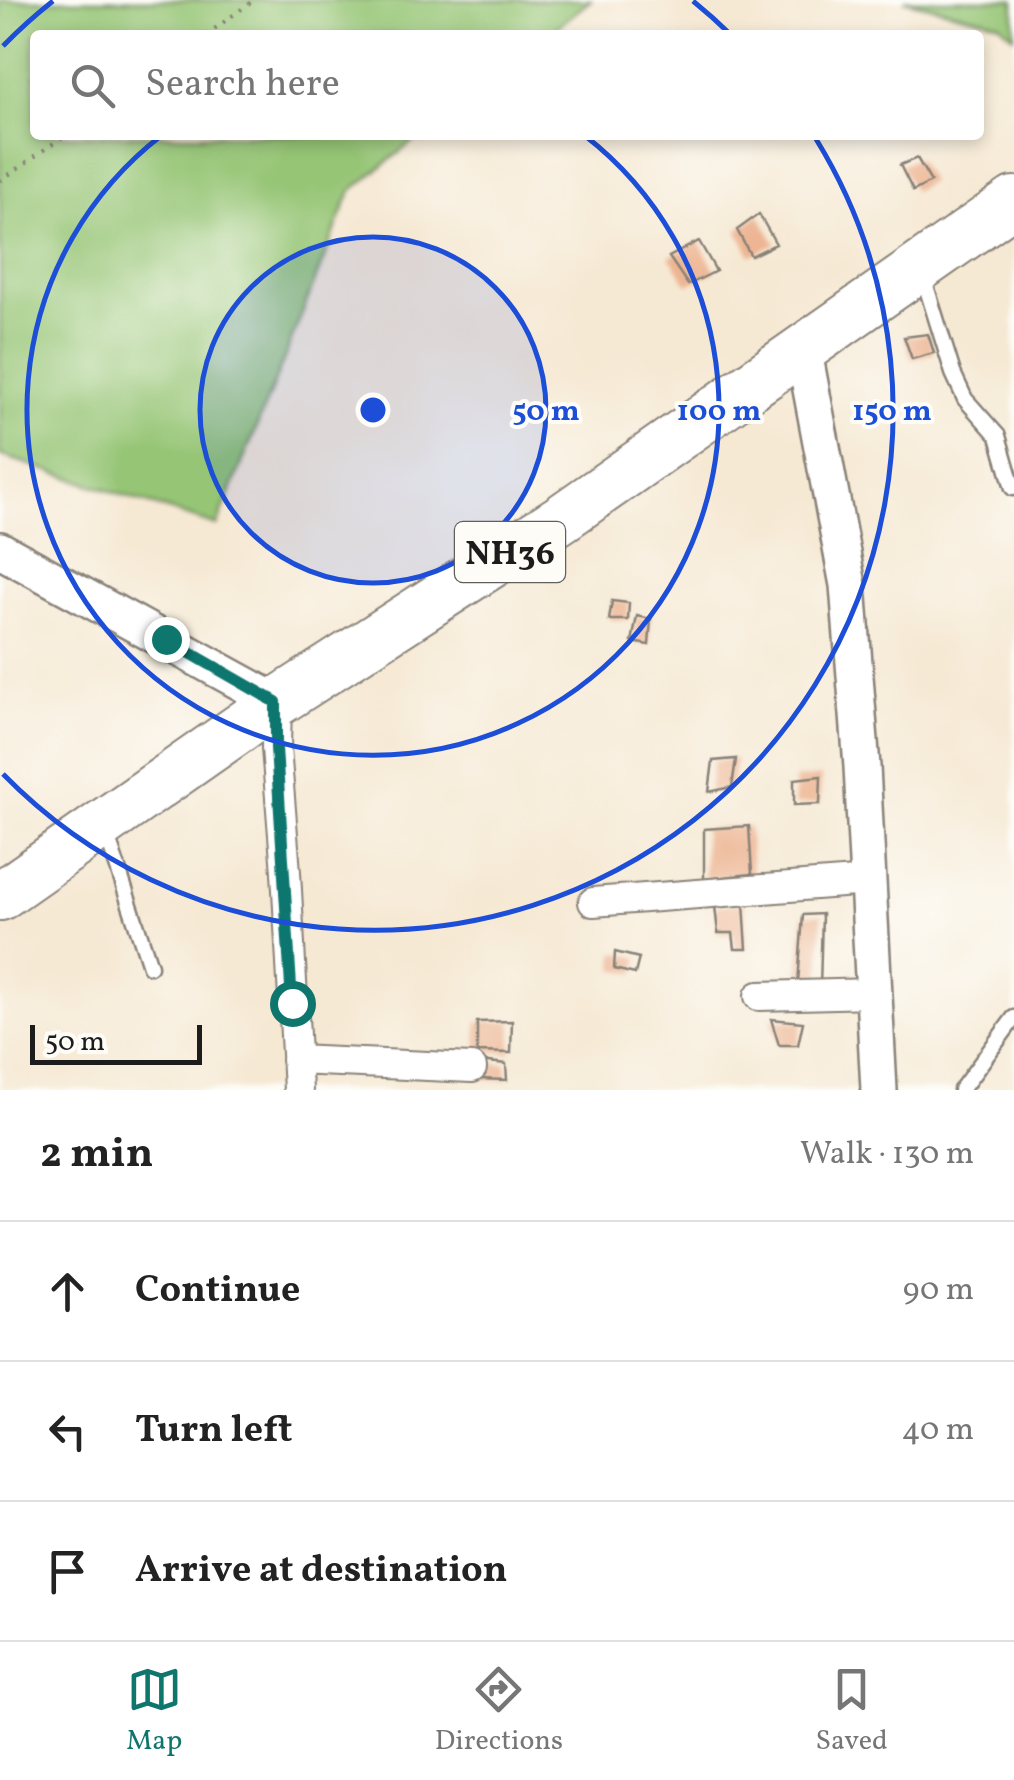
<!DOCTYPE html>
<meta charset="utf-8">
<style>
:root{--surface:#fff;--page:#f2f2f2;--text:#222;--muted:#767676;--line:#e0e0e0;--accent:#0f766e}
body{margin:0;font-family:Vollkorn,serif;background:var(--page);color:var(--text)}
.scale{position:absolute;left:30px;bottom:25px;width:172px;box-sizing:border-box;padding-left:10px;border:5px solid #1c1c1c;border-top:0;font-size:28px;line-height:35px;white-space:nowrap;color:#1c1c1c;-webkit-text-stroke:8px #fdfcf7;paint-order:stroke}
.stop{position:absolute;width:30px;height:30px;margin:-22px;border:8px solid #0f766e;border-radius:50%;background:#fff}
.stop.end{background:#0f766e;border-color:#fff;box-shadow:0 2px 10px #0008}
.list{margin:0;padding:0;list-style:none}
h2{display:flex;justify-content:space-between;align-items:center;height:130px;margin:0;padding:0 40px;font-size:42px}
h2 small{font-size:32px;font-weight:400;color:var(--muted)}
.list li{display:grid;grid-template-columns:65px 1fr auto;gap:30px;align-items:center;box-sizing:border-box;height:140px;padding:0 40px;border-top:2px solid var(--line)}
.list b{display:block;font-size:38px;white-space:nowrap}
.list em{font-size:32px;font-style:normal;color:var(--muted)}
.icon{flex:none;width:55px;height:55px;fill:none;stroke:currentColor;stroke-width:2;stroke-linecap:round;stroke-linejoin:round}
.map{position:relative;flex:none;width:1014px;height:1090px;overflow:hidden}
.search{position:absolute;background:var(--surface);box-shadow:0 5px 15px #0003;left:30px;right:30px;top:30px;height:110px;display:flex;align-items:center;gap:25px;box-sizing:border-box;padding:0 35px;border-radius:10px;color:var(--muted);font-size:38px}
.sheet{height:550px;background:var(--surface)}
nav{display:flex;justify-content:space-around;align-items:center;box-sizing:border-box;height:140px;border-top:2px solid var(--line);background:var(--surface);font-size:28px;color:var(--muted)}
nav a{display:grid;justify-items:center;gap:5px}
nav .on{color:var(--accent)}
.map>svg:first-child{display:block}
.green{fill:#95c574;stroke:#587048;stroke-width:2.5}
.building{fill:#edb593}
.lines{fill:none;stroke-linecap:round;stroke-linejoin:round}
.service-casing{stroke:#898278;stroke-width:19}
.minor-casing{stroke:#898278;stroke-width:32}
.tertiary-casing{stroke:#898278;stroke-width:40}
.trunk-casing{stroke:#898278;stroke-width:52}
.path{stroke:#898278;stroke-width:4;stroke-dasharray:2.5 8;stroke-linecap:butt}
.service{stroke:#fff;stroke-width:14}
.minor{stroke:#fff;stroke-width:28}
.tertiary{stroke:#fff;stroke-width:35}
.trunk{stroke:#fff;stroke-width:48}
.route{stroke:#0f766e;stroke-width:12}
.ring{fill:none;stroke:#1d4ed8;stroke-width:5}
.labels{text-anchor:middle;stroke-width:8;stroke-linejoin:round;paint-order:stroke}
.shield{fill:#fdfcf7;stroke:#605f5e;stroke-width:2.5}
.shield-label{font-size:35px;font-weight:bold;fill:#1c1c1c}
.centre{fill:#1d4ed8;stroke:#fdfcf7;stroke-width:5}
.ring-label{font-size:30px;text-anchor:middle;font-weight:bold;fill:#1d4ed8;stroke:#fdfcf7;stroke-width:8;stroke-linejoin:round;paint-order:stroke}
</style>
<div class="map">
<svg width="1014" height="1090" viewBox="0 0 1014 1090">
<rect width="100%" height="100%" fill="#fdfcf7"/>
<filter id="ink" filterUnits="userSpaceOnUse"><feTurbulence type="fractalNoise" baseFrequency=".01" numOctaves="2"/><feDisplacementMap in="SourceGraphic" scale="20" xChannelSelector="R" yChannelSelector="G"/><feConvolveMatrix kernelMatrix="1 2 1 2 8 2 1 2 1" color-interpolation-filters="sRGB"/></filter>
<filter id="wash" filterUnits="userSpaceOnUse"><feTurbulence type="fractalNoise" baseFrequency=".0048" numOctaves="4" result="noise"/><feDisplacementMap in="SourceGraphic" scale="40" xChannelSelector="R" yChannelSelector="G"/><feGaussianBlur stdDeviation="2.25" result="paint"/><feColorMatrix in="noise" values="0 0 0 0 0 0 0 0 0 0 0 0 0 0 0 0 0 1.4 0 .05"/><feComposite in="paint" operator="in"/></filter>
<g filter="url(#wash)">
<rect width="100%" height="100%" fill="#f6e9d4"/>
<!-- green -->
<path class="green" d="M0,0H591L547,35H35V135H421L351,191L217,526L0,455Z
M904,0H1014V36L999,23Z"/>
<g id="blocks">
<!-- building -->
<path class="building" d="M917,158L931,182L913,191L900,165Z
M759,214L776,244L751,256L737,230Z
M699,241L716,271L688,285L669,257Z
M928,334L934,353L912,359L904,337Z
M612,601L629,603L628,620H609Z
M637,616L651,619L649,645L632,642Z
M736,759L732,787L709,792L713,761Z
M821,776L820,804L794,805V779Z
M749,826L752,874L704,879V829Z
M744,903L747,949H735L733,933H718L715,906Z
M822,914L820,989L798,983L803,915Z
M615,952L639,958L635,974L614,969Z
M771,1019L803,1022L798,1045H779Z
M512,1021L511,1053L477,1052V1022Z
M479,1061L506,1064L507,1080L477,1079Z"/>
</g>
</g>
<g filter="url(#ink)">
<use href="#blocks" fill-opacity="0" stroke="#898278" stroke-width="2.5"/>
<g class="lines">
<defs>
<path id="service" d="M922,273L953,373L965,399L998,436L1013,488
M105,829L150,966
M961,1090L1014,1018"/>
<path id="minor" d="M277,702L276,748L286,872L298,1090
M593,902L868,881
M759,996L874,993
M296,1060L472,1068"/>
<path id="tertiary" d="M804,352L848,585L862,767L879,1090
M0,550L277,702"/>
<path id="trunk" d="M0,896L277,702L562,518L1014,201"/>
</defs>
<!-- service casing -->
<use href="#service" class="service-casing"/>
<!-- minor casing -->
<use href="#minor" class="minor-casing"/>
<!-- tertiary casing -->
<use href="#tertiary" class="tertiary-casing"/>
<!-- trunk casing -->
<use href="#trunk" class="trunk-casing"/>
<!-- path -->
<path class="path" d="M206,35L254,0
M0,181L65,135"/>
<!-- service -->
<use href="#service" class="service"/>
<!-- minor -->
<use href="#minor" class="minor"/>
<!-- tertiary -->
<use href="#tertiary" class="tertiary"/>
<!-- trunk -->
<use href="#trunk" class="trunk"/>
</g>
</g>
<g class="lines" filter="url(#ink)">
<!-- route -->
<path class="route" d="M166,639L276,702V748L292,1003"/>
</g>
<!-- distance rings -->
<circle cx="373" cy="410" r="173" fill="#1d4ed8" fill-opacity=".12"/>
<g class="ring">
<circle cx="373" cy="410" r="173"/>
<path d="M584 135A346 346 0 1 1 162 135"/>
<path d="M3 46A519 519 0 0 1 53 1M693 1A519 519 0 0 1 730 34M816 139A519 519 0 0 1 3 774"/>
</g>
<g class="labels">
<!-- shield labels -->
<rect class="shield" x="455" y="522" width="110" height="60" rx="8"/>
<g class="shield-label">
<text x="510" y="564">NH36</text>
</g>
</g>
<circle cx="373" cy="410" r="15" class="centre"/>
<g class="ring-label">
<text x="546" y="420">50 m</text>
<text x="719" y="420">100 m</text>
<text x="892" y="420">150 m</text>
</g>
</svg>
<div class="scale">50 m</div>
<div class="stop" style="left:292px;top:1003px"></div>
<div class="stop end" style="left:166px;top:639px"></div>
<div class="search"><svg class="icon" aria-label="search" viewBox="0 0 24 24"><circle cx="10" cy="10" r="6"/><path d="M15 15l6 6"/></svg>Search here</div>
</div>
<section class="sheet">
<h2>2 min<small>Walk · 130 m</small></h2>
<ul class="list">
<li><svg class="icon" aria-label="ahead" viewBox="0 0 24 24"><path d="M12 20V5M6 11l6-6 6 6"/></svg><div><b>Continue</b></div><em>90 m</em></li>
<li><svg class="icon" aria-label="left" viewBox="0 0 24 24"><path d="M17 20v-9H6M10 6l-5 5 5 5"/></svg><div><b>Turn left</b></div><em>40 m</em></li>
<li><svg class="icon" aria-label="arrive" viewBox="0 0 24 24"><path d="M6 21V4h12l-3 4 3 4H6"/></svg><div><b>Arrive at destination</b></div></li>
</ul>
</section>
<nav>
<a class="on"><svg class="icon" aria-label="map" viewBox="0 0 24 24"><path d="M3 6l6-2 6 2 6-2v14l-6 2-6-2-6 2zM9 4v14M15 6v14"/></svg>Map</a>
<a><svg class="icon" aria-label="directions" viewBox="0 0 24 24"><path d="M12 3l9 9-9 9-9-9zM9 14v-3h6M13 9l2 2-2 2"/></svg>Directions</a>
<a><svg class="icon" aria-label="saved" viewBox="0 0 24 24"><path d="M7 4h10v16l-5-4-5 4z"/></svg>Saved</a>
</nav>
